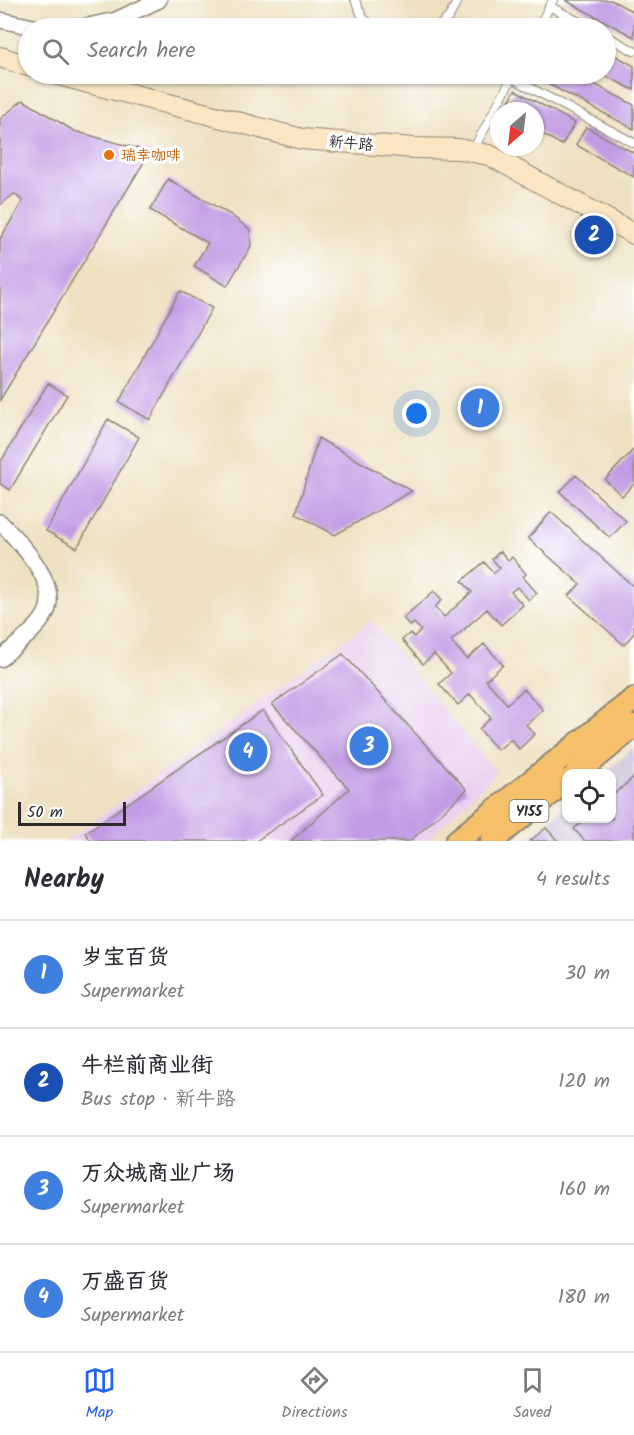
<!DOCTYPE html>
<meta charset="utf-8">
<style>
:root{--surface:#fff;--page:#f7f7f7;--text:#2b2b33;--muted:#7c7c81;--line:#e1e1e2;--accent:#2563eb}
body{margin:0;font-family:Kalam,"LXGW WenKai TC",sans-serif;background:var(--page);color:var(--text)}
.controls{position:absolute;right:18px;bottom:18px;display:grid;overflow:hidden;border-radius:12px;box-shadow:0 2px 4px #0004}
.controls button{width:54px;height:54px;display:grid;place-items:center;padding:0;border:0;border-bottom:2px solid var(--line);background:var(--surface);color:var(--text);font:30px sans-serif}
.compass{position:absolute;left:490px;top:102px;width:54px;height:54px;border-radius:50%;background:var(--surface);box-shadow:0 2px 4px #0004;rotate:208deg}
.scale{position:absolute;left:18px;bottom:15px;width:108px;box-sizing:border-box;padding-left:6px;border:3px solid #2b2b2b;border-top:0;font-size:16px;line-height:21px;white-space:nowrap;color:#2b2b2b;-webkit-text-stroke:4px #fff;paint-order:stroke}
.you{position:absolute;left:417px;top:414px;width:21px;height:21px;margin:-15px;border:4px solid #fff;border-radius:50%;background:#1a73e8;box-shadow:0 0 0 9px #1a73e833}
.badge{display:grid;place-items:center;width:39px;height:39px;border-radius:50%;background:var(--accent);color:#fff;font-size:20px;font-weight:700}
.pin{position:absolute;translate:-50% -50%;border:3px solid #fff;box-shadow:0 2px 6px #0006}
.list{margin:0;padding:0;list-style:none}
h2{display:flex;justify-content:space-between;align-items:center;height:78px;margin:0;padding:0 24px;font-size:26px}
h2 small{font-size:20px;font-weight:400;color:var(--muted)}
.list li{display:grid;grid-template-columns:39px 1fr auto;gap:18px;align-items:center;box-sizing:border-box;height:108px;padding:0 24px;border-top:2px solid var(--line)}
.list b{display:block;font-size:22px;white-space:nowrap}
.list p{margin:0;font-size:20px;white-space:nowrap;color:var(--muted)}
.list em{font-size:20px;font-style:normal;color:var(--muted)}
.icon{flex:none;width:33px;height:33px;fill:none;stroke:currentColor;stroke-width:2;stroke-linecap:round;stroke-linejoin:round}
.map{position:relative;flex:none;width:634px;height:841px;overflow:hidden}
.search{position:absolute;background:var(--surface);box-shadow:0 2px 4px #0004;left:18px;right:18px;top:18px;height:66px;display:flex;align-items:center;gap:15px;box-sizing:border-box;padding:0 21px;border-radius:33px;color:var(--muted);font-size:22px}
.sheet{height:510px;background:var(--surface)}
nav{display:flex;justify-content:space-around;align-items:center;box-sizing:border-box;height:84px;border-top:2px solid var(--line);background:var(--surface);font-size:16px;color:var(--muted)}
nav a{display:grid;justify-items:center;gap:3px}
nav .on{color:var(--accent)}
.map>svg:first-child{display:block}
.built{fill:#e9d2ed}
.industrial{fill:#c9bfd7}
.building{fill:#c19ce4}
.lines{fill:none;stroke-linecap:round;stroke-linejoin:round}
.lane-casing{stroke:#8c8676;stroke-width:10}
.street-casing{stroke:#8c8676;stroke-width:18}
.secondary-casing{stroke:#8c8676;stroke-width:22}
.primary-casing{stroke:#8c8676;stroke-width:26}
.lane{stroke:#fff;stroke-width:8}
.street{stroke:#fff;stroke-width:15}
.secondary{stroke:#fbe6c4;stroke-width:20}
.primary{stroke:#f6c06b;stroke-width:22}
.food-dot{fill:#e8710a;stroke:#fff;stroke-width:2}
.labels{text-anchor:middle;stroke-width:6;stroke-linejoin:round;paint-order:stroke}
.shield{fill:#fff;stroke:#6b6b6b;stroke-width:1.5}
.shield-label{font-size:14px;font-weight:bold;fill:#2b2b2b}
.street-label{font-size:15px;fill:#2b2b2b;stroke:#fff}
.food-label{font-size:15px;fill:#c56008;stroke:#fff;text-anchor:start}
</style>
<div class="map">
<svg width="634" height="841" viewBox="0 0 634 841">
<rect width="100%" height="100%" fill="#fff"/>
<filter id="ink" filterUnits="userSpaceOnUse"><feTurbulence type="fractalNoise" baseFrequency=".0167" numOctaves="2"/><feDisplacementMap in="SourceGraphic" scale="12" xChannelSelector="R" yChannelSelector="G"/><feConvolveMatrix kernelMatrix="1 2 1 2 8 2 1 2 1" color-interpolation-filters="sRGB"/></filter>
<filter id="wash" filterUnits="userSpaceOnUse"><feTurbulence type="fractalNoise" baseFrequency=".008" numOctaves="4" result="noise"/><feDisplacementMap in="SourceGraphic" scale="24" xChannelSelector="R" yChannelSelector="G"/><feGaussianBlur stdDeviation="1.35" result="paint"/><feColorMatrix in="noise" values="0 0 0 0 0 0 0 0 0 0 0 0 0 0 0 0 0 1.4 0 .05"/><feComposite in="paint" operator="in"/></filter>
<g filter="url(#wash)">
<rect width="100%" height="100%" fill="#eee1c2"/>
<!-- built -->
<path class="built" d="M371,621L497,773L426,841H66Z"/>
<!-- industrial -->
<path class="industrial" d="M634,747V841H526L566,806V818H612V774L604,773Z"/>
<g id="blocks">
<!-- building -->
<path class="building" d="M565,0H611L634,12V37Z
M606,50L634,66V90L602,74H606Z
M529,74H575L634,105V129Z
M515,90L575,123L562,145L535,130V111H504Z
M23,100L74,131L150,152L0,400V239L23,201L14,194L0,205V119Z
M586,127L634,153V177L576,145Z
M168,179L231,215L250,230L251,246L227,286L194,266L208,243L150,210Z
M180,291L212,308L150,420L119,402Z
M48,383L67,395L10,490L0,484V463Z
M108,419L139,437L77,548L46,531Z
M318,438L412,491L335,535L296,514Z
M634,449V484L622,496L605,480Z
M576,475L626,521L610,538L560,492Z
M551,512L634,587V633L624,645L569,596L580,584L528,538Z
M500,551L508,560L512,557L526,574L523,577L537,593L529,600L517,587L511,592L523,605L501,625L487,609L451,641L467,659L484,644L503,665L486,680L507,704L524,689L543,710L526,725L535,734L519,749L511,739L498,750L479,729L491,718L470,694L458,705L439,684L451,673L434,654L423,664L402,640L410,633L414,637L421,630L414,623L410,626L403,618L434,591L442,600L435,607L444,617L472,592L462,581L484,562L494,573L500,568L492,559Z
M343,654L467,790L410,841H291L349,789L272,704Z
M263,710L323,795L256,841H91L85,833Z
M634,777V837L629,841H585L574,829L586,819H612V796Z
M546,828L558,841H530Z"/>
</g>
</g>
<g filter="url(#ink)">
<use href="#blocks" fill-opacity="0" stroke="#8c8676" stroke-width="1.5"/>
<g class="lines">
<defs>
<path id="lane" d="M355,0L363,18L375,28
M549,6L591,28
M437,28L449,17L458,0
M538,28L553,0
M606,36L634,51
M512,78L634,143
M473,150L514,74"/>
<path id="street" d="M0,20L38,28
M78,28L116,20L159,0
M0,522C18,541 61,583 46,613C37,631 14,646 0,659"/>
<path id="secondary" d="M0,57L28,66
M55,74L302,139L414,148L459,149L489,155L634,234"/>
<path id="primary" d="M576,774L634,726
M457,841L634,699
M492,841L566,781"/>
</defs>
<!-- lane casing -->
<use href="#lane" class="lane-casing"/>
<!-- street casing -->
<use href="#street" class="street-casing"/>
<!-- secondary casing -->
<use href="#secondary" class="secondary-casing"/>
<!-- primary casing -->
<use href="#primary" class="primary-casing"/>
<!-- lane -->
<use href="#lane" class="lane"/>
<!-- street -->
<use href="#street" class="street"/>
<!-- secondary -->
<use href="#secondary" class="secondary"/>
<!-- primary -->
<use href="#primary" class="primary"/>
</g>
</g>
<!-- markers -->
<circle class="food-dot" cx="109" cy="155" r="6"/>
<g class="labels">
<!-- shield labels -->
<rect class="shield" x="509.5" y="800" width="39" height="22" rx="4.5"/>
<g class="shield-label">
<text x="529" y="816">Y155</text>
</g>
<!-- street labels -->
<g class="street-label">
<text transform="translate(351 143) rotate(5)" y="5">新牛路</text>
</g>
<!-- food labels -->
<g class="food-label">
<text x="121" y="160">瑞幸咖啡</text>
</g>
</g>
</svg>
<div class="controls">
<button><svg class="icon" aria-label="locate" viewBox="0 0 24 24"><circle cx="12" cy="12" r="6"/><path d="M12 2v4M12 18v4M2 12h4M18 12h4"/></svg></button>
</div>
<svg class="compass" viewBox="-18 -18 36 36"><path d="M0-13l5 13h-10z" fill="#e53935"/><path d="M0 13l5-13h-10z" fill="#7c7c81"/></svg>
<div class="scale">50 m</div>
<div class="you"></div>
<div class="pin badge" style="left:480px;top:408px;background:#3f7fe0">1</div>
<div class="pin badge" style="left:594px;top:235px;background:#1a4fb4">2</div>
<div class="pin badge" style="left:369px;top:746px;background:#3f7fe0">3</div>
<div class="pin badge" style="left:248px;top:752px;background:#3f7fe0">4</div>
<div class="search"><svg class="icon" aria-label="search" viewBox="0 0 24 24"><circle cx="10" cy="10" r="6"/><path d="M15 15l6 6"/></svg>Search here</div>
</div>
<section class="sheet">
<h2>Nearby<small>4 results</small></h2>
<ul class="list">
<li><span class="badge" style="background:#3f7fe0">1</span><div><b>岁宝百货</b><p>Supermarket</p></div><em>30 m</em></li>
<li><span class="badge" style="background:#1a4fb4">2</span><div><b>牛栏前商业街</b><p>Bus stop · 新牛路</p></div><em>120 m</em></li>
<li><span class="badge" style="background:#3f7fe0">3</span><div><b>万众城商业广场</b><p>Supermarket</p></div><em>160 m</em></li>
<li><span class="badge" style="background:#3f7fe0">4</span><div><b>万盛百货</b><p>Supermarket</p></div><em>180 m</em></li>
</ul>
</section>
<nav>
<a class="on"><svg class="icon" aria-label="map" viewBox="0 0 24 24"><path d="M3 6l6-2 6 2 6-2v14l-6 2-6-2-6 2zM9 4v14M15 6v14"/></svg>Map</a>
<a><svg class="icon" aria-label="directions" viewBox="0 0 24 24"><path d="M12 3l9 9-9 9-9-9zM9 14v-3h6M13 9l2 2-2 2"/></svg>Directions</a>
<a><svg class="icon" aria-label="saved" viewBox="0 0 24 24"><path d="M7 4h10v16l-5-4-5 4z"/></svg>Saved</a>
</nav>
